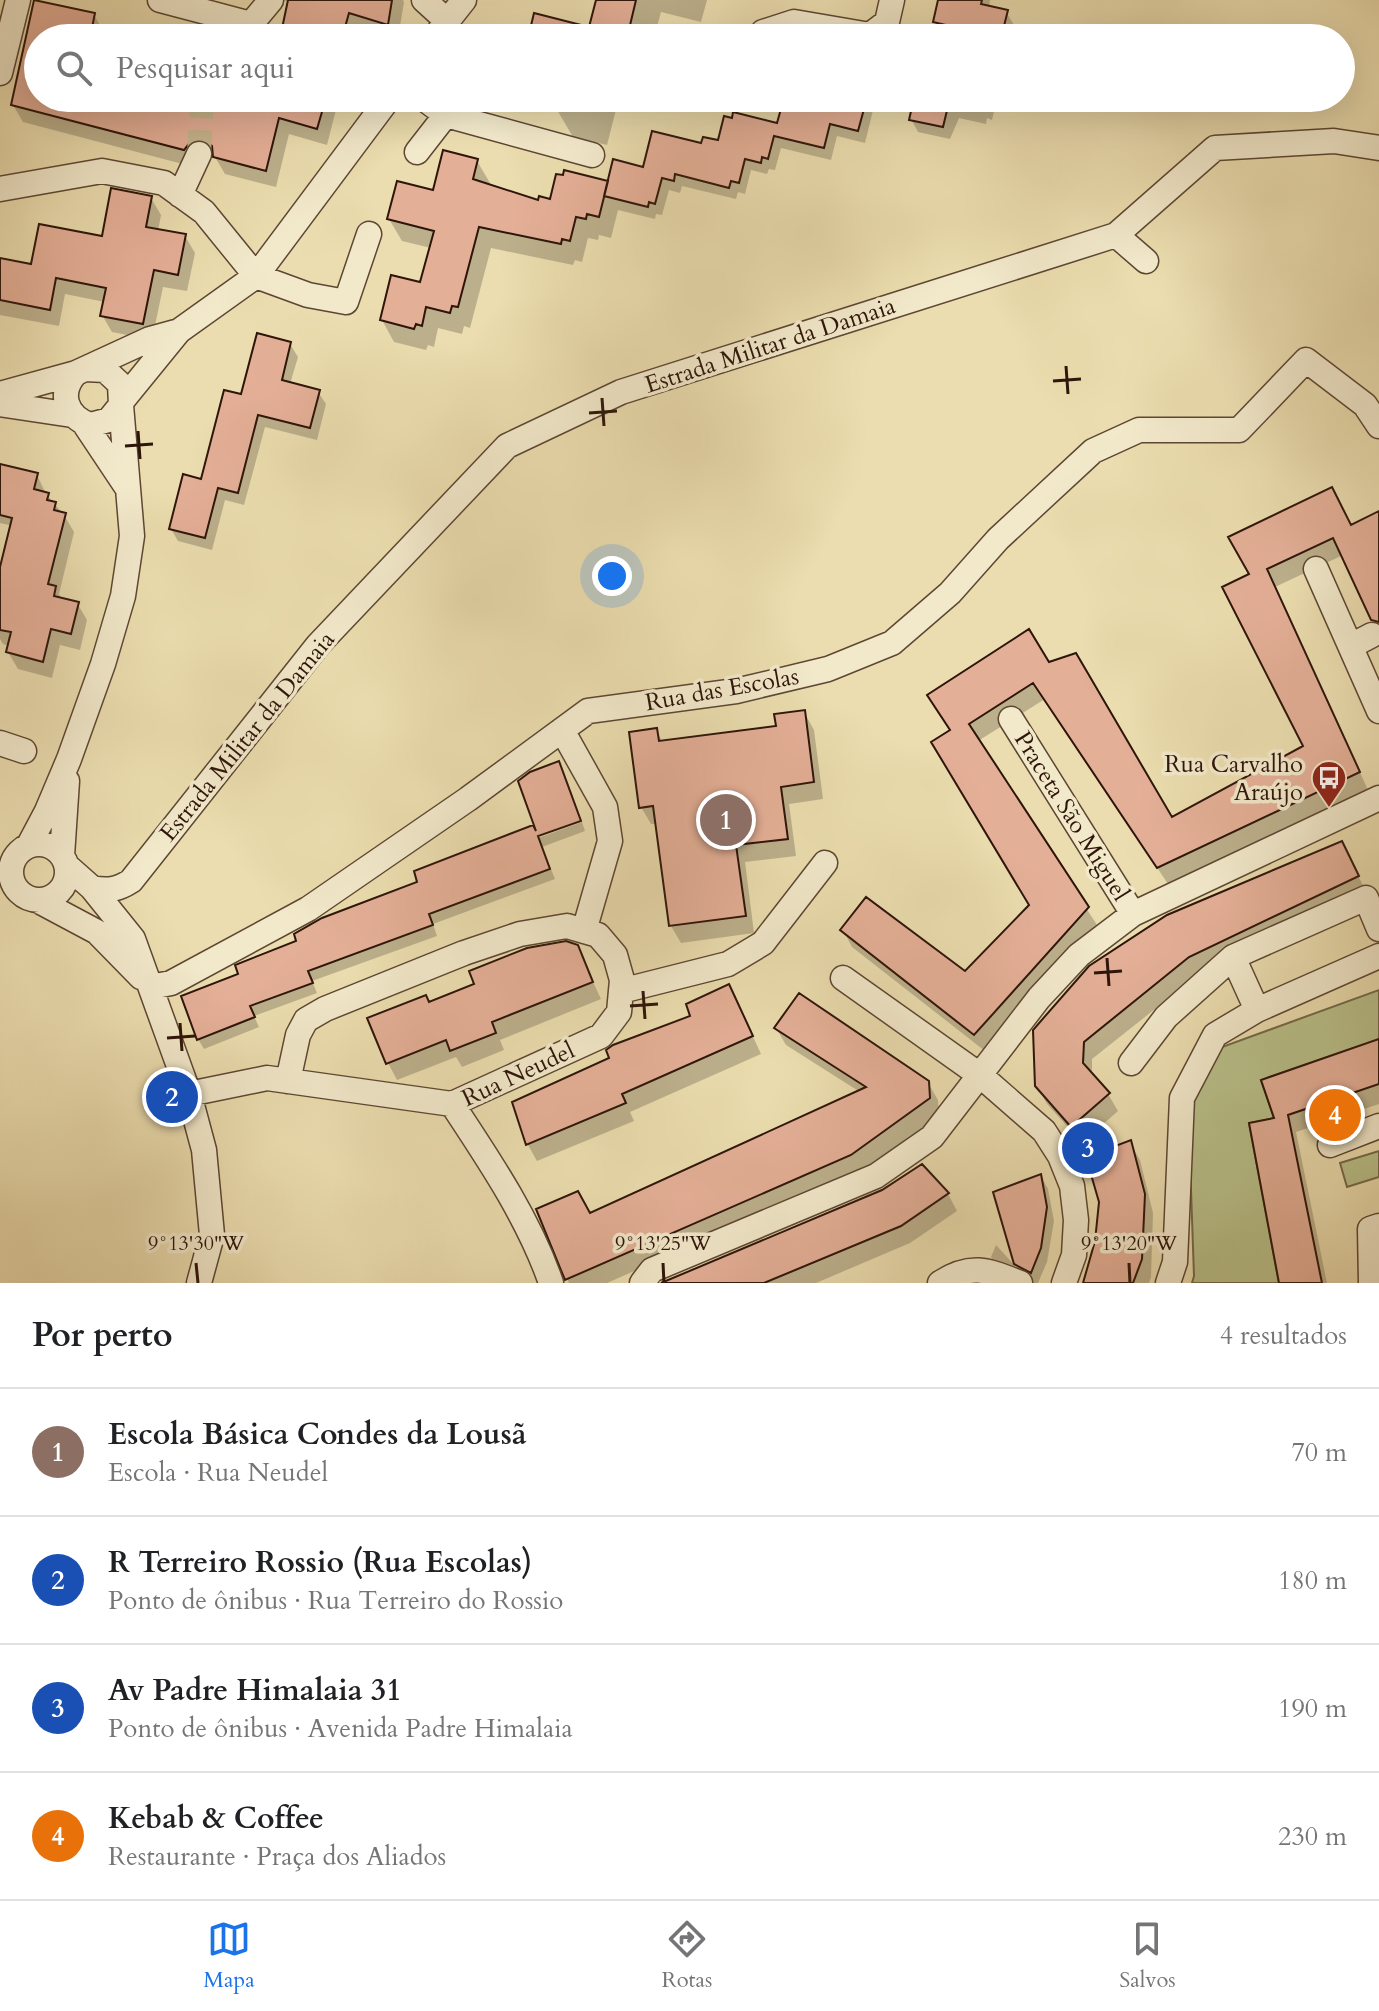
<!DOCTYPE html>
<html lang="pt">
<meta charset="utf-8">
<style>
:root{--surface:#fff;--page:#f6f6f6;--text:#202124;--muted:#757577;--line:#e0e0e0;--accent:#1a73e8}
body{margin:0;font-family:Cardo,serif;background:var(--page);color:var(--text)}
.you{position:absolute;left:612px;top:576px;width:28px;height:28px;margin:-20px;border:6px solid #fff;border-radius:50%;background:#1a73e8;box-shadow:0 0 0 12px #1a73e833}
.badge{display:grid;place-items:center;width:52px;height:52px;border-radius:50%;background:var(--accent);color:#fff;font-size:26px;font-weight:700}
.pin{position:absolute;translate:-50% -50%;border:4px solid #fff;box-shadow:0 2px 8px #0006}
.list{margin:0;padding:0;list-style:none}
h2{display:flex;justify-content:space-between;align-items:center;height:104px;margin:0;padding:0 32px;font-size:34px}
h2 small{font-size:26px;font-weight:400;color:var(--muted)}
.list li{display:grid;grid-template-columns:52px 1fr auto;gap:24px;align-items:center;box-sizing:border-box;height:128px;padding:0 32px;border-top:2px solid var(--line)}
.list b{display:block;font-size:30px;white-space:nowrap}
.list p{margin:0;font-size:26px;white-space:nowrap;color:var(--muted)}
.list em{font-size:26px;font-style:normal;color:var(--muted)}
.icon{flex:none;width:44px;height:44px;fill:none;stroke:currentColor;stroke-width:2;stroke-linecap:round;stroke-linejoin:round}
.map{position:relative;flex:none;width:1379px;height:1283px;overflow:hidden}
.search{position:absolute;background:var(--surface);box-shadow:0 8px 32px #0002;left:24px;right:24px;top:24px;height:88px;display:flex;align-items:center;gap:20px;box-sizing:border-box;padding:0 28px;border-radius:44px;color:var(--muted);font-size:30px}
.sheet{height:616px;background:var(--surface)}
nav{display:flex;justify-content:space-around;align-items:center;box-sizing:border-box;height:112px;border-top:2px solid var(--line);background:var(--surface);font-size:22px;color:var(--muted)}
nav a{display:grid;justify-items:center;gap:4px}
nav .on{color:var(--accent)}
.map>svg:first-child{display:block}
.green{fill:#b9c08a;stroke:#746a4a;stroke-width:2}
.shadow{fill:#0003}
.building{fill:#e4af97;stroke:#2e150a;stroke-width:2}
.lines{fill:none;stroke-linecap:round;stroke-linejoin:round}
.minor-tunnel{stroke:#c5b58e;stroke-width:24;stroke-dasharray:24 12;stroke-linecap:butt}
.minor-casing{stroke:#5d4733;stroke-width:27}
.minor{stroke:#f2e9cb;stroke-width:24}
.ticks{fill:none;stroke:#2e150a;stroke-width:3}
.labels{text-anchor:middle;stroke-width:7;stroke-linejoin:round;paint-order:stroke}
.street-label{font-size:24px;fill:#2e150a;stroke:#f2e9cb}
.poi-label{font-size:24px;fill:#2e150a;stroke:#f2e9cb;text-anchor:end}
.ticks-label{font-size:20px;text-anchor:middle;fill:#2e150a;stroke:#f2e9cb;stroke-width:7;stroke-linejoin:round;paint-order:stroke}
</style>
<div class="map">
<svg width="1379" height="1283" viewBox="0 0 1379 1283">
<rect width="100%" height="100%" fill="#ebddaf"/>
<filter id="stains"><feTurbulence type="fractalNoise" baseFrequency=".0025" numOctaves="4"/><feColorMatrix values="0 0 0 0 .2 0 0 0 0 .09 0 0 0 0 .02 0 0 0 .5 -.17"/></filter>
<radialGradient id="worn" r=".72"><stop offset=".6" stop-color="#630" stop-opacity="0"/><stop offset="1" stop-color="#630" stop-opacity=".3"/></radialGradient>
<!-- green -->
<path class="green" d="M1379,990V1039L1261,1080L1274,1118L1249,1123L1279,1283H1192L1194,1276L1190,1161L1192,1101L1222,1047Z
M1379,1151V1177L1347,1187L1340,1163Z"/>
<!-- shadow -->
<path class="shadow" d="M281,0H403L404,2L398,38H387L358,29L356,38H282L290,2Z
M598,0H707L701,22L661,12L654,38H530L590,29Z
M940,0H990L989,8L1006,12L1014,25L1011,38H958L942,35L935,22Z
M36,2L94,15L104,32L103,38H38V98H339L327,145L289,134L276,187L225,174L215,157L201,158L194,167L23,122L13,105Z
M554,98H619L607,145L573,137L553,103Z
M786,98L824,106L825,98H876L865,143L837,136L831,160L781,148L775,170L769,169L767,174L751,170L745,194L738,192L736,199L682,186L680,193L669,190L662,215L656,214L655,219L618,210L611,238L599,235L598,240L588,238L582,262L575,260L573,265L491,248L470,328L464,326L462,334L438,328L434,347L428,345L426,350L394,342L382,320L422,285L431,248L402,241L389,219L435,192L477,161L490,183L489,186L540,202L551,201L702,146L779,126Z
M916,98H997L992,120L987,118L986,124L959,118L950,139L918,132L911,119Z
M151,198L161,215L158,231L185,236L195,253L187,291L163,287L152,340L112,332L102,315L105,302L65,294L59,326L0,315V260L33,266L103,239Z
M290,344L298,357L290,384L318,392L326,404L317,440L265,427L244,505L225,500L212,550L178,541L171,529Z
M0,466L37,475L46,494L64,515L74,532L59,594L62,600L77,603L87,620L80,650L60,645L52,678L18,669L8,652L10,646L3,644L0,639V576L12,529L9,525L0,523Z
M1379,521V630L1343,555L1275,587L1368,790L1168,884L1045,699L978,741L1097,925L985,1051L852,947L843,930L965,974L1031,905L934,743L1048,665L1171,820L1306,747L1225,588L1351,527Z
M804,712L814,730L823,799L789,804L796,856L745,862L754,933L681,943L671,926L658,824H651L641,807L656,730L663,743L779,728Z
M582,822L585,831L542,847L555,879L433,924L437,936L312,981L317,993L254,1016L259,1027L204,1049L198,1039L240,976L538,838Z
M1351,861L1367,894L1199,974L1092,1059V1076L1108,1094L1118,1111L1082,1143L1047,1104L1037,1086L1090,968Z
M576,946L601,999L500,1040L504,1050L462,1067L456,1057L397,1080L388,1063L429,1004Z
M738,1004L761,1054L630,1112L634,1121L537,1161L528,1145L514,1103Z
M776,1028L928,1083L938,1100L939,1116L860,1172L607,1283H569L538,1210L589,1216L860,1092L786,1045Z
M1379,1041V1104L1296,1132L1327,1283H1281L1276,1119Z
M1130,1143L1140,1160L1153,1213L1151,1277L1149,1283H1084Z
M922,1166L948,1194L957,1211L910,1243L816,1283H665L883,1192Z
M1041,1176L1048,1189L1054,1221L1047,1262L1038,1283H1034L999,1270L991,1257L996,1245L1017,1268L996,1193Z"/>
<!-- building -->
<path class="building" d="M34,0L95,13L90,38H38V98H326L317,129L279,118L266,171L213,157L212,146L205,140L191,141L184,150L11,105Z
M288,0H392L388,25L349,13L342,38H280Z
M596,0H636L627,38H528L534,13L589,27Z
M938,0H982L981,4L1008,10L1001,38H961L963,29L933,22Z
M784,98H800L822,104L823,98H867L858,131L830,124L824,148L774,136L768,159L762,157L761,163L745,159L739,183L731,181L729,188L675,174L674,181L662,178L655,204L649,202L648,207L604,196L613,159L643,167L652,131L701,143L703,137L718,140L724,116L732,118L733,112L777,123Z
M914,98H950L943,127L909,120Z
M443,150L478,159L473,179L538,200L539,196L550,199L556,174L563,175L564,170L608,181L599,217L587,214L586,219L576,217L570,241L562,239L561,244L479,227L458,307L452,306L450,313L426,307L422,326L416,324L414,329L380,320L391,275L420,282L434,231L387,219L397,181L433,190Z
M111,188L152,196L146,227L186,234L178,275L154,270L143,324L100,316L106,288L56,278L50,310L0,300V258L31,264L39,224L102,236Z
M257,333L291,342L282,380L320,390L310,428L258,415L238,493L218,488L205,538L169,529L183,474L201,479L224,390L241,394Z
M0,464L38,473L34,489L49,493L47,500L56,502L54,510L66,513L48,584L56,586L54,596L79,602L71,634L51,629L43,662L6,652L11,632L0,630V567L12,518L0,515Z
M1332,487L1351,525L1379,511V622L1371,620L1333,538L1267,569L1360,772L1157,868L1033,683L969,724L1089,907L974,1035L840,930L866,897L965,971L1029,905L931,742L950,730L927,695L1029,629L1049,662L1076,653L1172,817L1303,746L1222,587L1249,574L1228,537Z
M805,710L814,782L781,787L788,839L736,845L746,916L669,926L653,806L639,808L629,732L657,728L659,741L776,726L774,714Z
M559,761L581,821L538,836L550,869L429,914L433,925L308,971L313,983L250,1006L255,1017L197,1040L181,996L238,974L235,965L296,941L294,934L322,918L417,882L414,871L533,825L536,831L518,781L530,772Z
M1342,841L1359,876L1189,957L1084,1042L1083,1063L1110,1093L1071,1127L1035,1086L1033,1030L1089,966L1167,915Z
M566,941L578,945L593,982L492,1022L496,1033L450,1051L446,1040L386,1064L367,1018L426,995L429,1002L474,984L469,971L527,948Z
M729,984L753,1036L622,1094L626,1103L526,1145L512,1102L609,1058L606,1050L613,1045L690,1016L686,1004Z
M799,993L929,1081L930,1098L851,1155L565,1280L536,1209L578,1191L590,1213L866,1087L774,1028Z
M1379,1039V1084L1288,1115L1322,1283H1279L1249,1123L1274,1118L1261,1080Z
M1131,1140L1145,1194L1142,1259L1133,1283H1083L1095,1241L1099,1202L1086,1157Z
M922,1164L949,1193L901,1226L764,1283H661L882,1190Z
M1041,1174L1047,1207L1041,1248L1031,1273L1014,1264L993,1192Z"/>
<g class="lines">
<!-- minor-tunnel -->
<path class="minor-tunnel" d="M199,154L202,98"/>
<defs>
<path id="minor" d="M160,0L251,24
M424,0L447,21
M241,36L271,0
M434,38L464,0
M760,38L763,32L794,22L870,35L887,22L892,0
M0,73L18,0
M423,98L446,115L592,155
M417,152L459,98
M0,189L102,171L164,183L204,212L256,276L308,295L346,302L369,234
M180,195L199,154
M1116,235L1146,261
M76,373C58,392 65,416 90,425L109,420L121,405L120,384L105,370L85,369
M0,394L76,373L150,339L179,331
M122,401L179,331L256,276L389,98
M0,404L72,415
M84,423L128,489
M1316,569L1379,711
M1351,646L1372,635
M1011,719L1133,914
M562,730L605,807L610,841L584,931
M0,743L24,751
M11 872a28 28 0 1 1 56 0a28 28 0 1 1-56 0Z
M29,845L47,811L69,759L103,664L123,596L132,536L121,405
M62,856L67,781
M66,865L92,888L133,939L189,1094L204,1150L212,1235L199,1283
M92,888C108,891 117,890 131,881L318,645L507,446L621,392L1116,235L1215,148L1334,141L1379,148
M37,900L97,932L141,977
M1233,957L1366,898L1379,929
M843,978L981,1076L1044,1131L1060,1156L1072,1186L1076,1220L1074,1255L1064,1283
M151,987L171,983L308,909L468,799L588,711L736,691L828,669L892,643L950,593L998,539L1093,451L1139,430H1239L1306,360L1365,405L1379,426
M621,991L728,964L763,943L825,863
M1131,1063L1166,1017L1233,957L1257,1010
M189,1094L267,1078L452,1104L601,1036L619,1012L622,980L615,955L598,935L567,926L520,934L464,953L325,1009L306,1020L298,1035L288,1081
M452,1104C489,1160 529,1219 551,1283
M1330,1145L1379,1126
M642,1283L652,1270L876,1176L932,1137L1039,998L1079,955L1133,914L1379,798
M940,1283C971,1263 987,1270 1020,1283
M1168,1283L1175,1262L1182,1098L1215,1035L1257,1010L1379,956
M1371,1283L1370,1229L1379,1226"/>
</defs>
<!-- minor casing -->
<use href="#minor" class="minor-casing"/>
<!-- minor -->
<use href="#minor" class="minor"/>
</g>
<!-- ticks -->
<path class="ticks" d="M1066,366L1068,394M1053,381L1081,379M602,398L604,426M589,413L617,411M138,431L140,459M125,446L153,444M1107,958L1109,986M1094,973L1122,971M643,991L645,1019M630,1006L658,1004M180,1023L182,1051M167,1038L195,1036M196,1263L198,1283M663,1263L664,1283M1129,1263L1130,1283"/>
<!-- icons -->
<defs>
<symbol id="bus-pin" viewBox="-11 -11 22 30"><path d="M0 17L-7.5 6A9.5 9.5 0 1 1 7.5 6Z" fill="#8f2418" stroke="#f2e9cb"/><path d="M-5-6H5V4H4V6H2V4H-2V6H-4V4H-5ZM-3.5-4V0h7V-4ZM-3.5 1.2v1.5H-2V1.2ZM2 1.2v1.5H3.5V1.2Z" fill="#fff"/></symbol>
</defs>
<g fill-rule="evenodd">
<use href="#bus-pin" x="1309" y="758" width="40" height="54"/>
</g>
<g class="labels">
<!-- street labels -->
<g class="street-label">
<text transform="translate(770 345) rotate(-18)" y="8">Estrada Militar da Damaia</text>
<text transform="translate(722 689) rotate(-10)" y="8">Rua das Escolas</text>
<text transform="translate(247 736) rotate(-51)" y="8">Estrada Militar da Damaia</text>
<text transform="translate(1072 816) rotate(58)" y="8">Praceta São Miguel</text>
<text transform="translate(518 1074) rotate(-25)" y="8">Rua Neudel</text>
</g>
<!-- poi labels -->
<g class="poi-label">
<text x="1303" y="772">Rua Carvalho<tspan x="1303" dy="28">Araújo</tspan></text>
</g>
</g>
<g class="ticks-label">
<text x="196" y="1250">9°13'30"W</text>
<text x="663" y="1250">9°13'25"W</text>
<text x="1129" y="1250">9°13'20"W</text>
</g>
<rect width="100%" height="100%" filter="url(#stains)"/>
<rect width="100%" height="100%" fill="url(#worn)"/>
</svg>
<div class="you"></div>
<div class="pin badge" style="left:726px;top:820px;background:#8d6e63">1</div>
<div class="pin badge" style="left:172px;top:1097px;background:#1a4fb4">2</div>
<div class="pin badge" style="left:1088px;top:1148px;background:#1a4fb4">3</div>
<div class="pin badge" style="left:1335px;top:1115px;background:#e8710a">4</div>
<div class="search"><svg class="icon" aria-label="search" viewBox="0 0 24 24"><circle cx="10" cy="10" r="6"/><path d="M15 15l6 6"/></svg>Pesquisar aqui</div>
</div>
<section class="sheet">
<h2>Por perto<small>4 resultados</small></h2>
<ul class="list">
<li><span class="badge" style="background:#8d6e63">1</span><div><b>Escola Básica Condes da Lousã</b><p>Escola · Rua Neudel</p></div><em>70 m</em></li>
<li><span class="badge" style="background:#1a4fb4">2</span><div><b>R Terreiro Rossio (Rua Escolas)</b><p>Ponto de ônibus · Rua Terreiro do Rossio</p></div><em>180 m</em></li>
<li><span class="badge" style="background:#1a4fb4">3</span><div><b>Av Padre Himalaia 31</b><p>Ponto de ônibus · Avenida Padre Himalaia</p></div><em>190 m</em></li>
<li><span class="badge" style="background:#e8710a">4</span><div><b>Kebab &amp; Coffee</b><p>Restaurante · Praça dos Aliados</p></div><em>230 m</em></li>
</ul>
</section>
<nav>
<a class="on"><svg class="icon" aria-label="map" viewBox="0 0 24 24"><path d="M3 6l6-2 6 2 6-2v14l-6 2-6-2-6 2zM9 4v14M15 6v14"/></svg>Mapa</a>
<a><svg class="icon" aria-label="directions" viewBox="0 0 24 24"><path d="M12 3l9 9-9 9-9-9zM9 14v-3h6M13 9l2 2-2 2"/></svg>Rotas</a>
<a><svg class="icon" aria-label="saved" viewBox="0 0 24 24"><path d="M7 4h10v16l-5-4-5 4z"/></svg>Salvos</a>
</nav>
